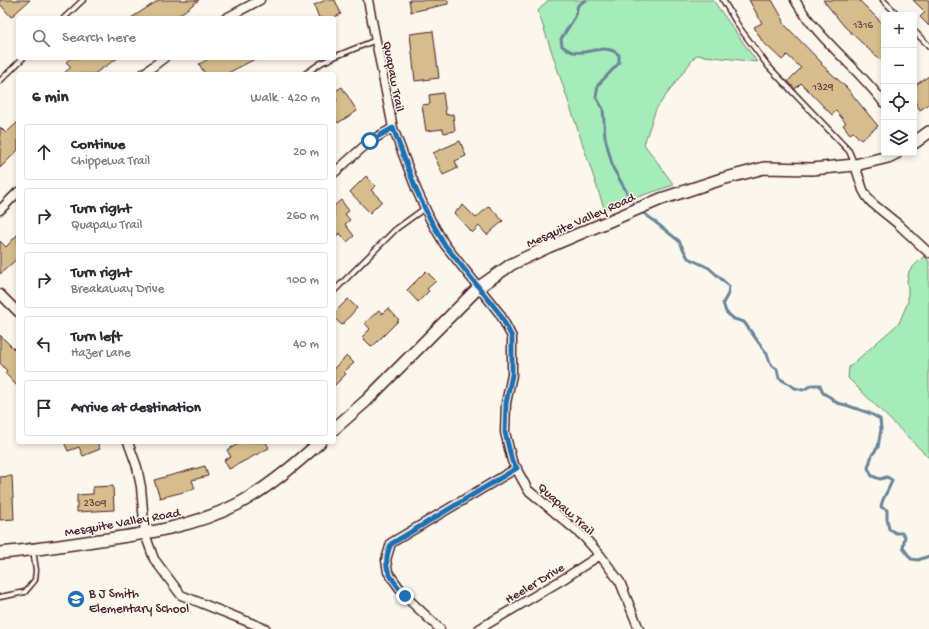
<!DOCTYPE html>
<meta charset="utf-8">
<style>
:root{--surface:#fff;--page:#f2f2f3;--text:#2b2b33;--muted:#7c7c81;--line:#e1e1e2}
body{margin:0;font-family:"Gochi Hand",sans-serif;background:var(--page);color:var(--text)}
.controls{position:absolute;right:12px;top:12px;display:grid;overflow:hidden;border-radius:4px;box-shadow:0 2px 6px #0003}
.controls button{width:36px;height:36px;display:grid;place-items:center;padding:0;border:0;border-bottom:1px solid var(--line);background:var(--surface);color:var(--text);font:20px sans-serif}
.stop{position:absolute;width:12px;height:12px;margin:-9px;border:3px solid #1f6fb2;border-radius:50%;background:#fff}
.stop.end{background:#1f6fb2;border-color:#fff;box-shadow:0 1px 4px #0008}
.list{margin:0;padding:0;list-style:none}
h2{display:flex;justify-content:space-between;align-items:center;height:52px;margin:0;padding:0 16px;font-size:17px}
h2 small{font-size:13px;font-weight:400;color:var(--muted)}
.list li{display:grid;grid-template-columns:26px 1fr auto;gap:12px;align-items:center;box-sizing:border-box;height:56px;margin:0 8px 8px;padding:0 8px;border:1px solid var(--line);border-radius:4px}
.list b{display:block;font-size:15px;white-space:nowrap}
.list p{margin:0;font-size:13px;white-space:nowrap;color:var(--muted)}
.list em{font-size:13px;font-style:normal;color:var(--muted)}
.icon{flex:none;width:22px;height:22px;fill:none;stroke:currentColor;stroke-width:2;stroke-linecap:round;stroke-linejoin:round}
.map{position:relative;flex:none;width:929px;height:629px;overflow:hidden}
.search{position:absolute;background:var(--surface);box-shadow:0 2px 6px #0003;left:16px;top:16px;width:320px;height:44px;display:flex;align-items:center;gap:10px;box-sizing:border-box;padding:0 14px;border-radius:4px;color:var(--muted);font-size:15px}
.panel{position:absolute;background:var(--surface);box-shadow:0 2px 6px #0003;left:16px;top:72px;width:320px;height:372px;border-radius:4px}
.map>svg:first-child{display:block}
.green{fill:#a5ecb9;stroke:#788672}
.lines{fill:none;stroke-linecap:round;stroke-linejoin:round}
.stream{stroke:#6a8598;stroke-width:3}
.building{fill:#d6bd8d;stroke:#4a1f2b}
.lane-casing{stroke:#4a1f2b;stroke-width:7}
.street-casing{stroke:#4a1f2b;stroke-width:11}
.secondary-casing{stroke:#4a1f2b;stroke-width:14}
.lane{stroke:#fbf7ec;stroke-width:4}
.street{stroke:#fbf7ec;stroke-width:8}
.secondary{stroke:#fbf7ec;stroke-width:11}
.route{stroke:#1f6fb2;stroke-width:5}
.labels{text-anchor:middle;stroke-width:3;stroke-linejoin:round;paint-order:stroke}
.number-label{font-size:11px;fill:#6d4644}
.street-label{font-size:13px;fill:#4a1f2b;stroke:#fbf7ec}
.poi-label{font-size:13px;fill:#4a1f2b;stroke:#fbf7ec;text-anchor:start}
</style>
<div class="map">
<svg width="929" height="629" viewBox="0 0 929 629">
<rect width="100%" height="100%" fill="#fbf7ec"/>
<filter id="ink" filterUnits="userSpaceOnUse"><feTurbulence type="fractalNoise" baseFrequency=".025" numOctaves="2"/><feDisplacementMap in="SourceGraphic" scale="8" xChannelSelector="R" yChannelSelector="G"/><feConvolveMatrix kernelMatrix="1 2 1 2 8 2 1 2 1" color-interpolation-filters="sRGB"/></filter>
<g filter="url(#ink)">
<!-- green -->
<path class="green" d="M548,0H713L757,62L696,55L656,109L644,144L674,185L604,208L538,11Z
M924,256L929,261V458L848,378L849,367L899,323L908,302V289L907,281L909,271Z"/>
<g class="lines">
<!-- stream -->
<path class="stream" d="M586,0L578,5L575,17L561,39L562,46C565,48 569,51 573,52C589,55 606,42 619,55V63L598,85L596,97L603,109L605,137L613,168L633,203L636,207
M640,210L679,241L688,258L709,268L729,286L728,294L723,303L726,312L734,319L744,322L767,354L771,365L777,369L779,378L795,388L803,390L812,385H820L823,393L830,397L837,403L846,405L869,413L880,419L881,429L878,447L872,455L868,468L872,476L880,479L887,477L892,480C890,489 882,497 881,507L887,510V519L889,529L896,533H902L905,536L903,548L911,559L918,560L929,556"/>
</g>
<!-- building -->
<path class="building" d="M0,0H30L11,17L0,4Z
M159,0H199L175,18H131Z
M326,0H335L341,14L332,18H319L314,5Z
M409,0H448V4L411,12Z
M749,0H772L784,21L782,22L822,63L821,64L846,87L878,126L861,140L853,132L850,134L843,125L846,123L836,111L832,115L801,83L795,89L788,81L801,68L787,55L782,60L762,41L754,27L762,23Z
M823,0H859L884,25V57L880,60L844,26Z
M913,0H929V26L920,17L925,12Z
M433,31L439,78L415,81L410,34Z
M71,58H118L94,74H63L71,67L66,62Z
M211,58H257L226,74H205L199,64Z
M929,76V104L920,110L914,100V86Z
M342,87L357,111L338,123L334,117V103L337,100L334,95V92Z
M443,93L446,115L453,114L455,131L444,133L443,129L426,131L422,105L430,104L429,95Z
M18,122V150L0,168V127L6,133Z
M460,141L466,156L455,161L458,168L443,175L433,153Z
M366,176L376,186L371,190L382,201L370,213L350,192Z
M341,200L349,211L345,214L350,220L345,224L354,236L347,242L340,233L334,238V206Z
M463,205L476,218L489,206L503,221L487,235L479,226L472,233L454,213Z
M18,234V258L0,274V241L6,247Z
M426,271L436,281L427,289L429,291L418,302L407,290Z
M348,299L357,308L342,325L334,318V313Z
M388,308L399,320L372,347L362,337L370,329L365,323L379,310L382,314Z
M0,335L18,353V387L5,373L7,371L0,363Z
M347,356L354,363L344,372L346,374L334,386V368Z
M64,442H97L100,449L83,456L79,447L68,451Z
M242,442H266L269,448L229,469L224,460L231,457L227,450Z
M205,466L208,476L192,480L195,489L160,498L154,480Z
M12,476L14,519L0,520V477Z
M113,486L114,510L77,512V495L93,494V487Z"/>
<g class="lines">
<defs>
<path id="lane" d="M723,0L739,27L768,66L849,151L854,163
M883,0L898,15
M64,18L83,0
M914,31L929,46
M334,57L376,40
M305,74L321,63L332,58
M0,81L23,58
M334,291L396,229L425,208
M0,597L25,592L35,580L36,570L33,550"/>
<path id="street" d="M368,0L393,128L417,191L430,219L445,245L500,314L512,337V375L506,403L505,432L512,461L528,490L584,537L600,555L620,582L639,629
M795,0C818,39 857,67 884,103
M226,18L260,0
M143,74L164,58
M855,165L863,190L867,197L872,203L898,224L929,253
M334,173L370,141L393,128
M0,210L18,192
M0,294L18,312
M128,442L137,467L141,487L145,534L154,559L181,595L266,629
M440,629L405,596L388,572L386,560L391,543L517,468
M479,629L565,578L600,555"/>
<path id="secondary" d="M914,143L929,132
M334,429L366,401L479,287L512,264L548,247L661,199L722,179L764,168L812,169L855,165L888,157L896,153
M0,553C33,550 67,545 100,540C146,534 195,526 238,504C268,488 295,465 320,442"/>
</defs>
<!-- lane casing -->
<use href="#lane" class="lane-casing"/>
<!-- street casing -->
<use href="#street" class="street-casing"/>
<!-- secondary casing -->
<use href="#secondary" class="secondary-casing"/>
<!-- lane -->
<use href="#lane" class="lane"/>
<!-- street -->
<use href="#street" class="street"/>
<!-- secondary -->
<use href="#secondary" class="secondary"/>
</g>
</g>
<g class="lines" filter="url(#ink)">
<!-- route -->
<path class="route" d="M370,141L393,128L417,192L430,219L445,245L500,314L512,337V375L506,403L505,432L512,461L517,468L391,544C380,569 391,577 405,596"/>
</g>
<!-- icons -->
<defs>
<symbol id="school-disc" viewBox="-11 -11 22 22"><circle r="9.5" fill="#1f6fb2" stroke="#fbf7ec"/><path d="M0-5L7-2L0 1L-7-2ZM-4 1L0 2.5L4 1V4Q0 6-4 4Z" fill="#fff"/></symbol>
</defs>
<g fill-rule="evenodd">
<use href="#school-disc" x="66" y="589" width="20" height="20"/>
</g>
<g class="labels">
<!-- number labels -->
<g class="number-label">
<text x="863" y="28">1316</text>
<text x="823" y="90">1329</text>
<text x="95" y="506">2309</text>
</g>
<!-- street labels -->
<g class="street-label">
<text transform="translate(395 76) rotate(79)" y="5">Quapaw Trail</text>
<text transform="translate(580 219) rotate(-24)" y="5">Mesquite Valley Road</text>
<text transform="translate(567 508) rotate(42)" y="5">Quapaw Trail</text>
<text transform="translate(122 521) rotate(-10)" y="5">Mesquite Valley Road</text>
<text transform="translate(534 582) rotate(-31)" y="5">Heeler Drive</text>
</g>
<!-- poi labels -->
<g class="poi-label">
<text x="89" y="597">B J Smith<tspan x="89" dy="15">Elementary School</tspan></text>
</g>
</g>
</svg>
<div class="controls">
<button>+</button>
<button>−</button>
<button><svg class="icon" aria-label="locate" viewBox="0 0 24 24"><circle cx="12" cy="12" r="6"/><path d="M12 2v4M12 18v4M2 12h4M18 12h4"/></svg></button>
<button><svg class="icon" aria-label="layers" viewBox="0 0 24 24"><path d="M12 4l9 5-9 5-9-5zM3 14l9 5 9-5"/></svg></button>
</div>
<div class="stop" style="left:370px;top:141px"></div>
<div class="stop end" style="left:405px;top:596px"></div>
<div class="search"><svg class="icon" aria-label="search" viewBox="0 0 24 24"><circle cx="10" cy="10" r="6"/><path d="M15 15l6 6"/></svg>Search here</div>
<section class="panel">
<h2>6 min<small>Walk · 420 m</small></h2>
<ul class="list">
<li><svg class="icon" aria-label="ahead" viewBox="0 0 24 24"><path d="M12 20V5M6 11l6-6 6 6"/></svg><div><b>Continue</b><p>Chippewa Trail</p></div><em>20 m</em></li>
<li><svg class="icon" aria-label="right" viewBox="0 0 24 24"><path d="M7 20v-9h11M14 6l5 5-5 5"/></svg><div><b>Turn right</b><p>Quapaw Trail</p></div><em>260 m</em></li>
<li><svg class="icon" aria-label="right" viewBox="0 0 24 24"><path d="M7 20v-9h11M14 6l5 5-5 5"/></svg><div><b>Turn right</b><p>Breakaway Drive</p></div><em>100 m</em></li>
<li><svg class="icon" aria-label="left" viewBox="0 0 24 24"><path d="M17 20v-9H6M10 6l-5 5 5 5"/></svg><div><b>Turn left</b><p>Hazer Lane</p></div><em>40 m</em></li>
<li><svg class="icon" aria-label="arrive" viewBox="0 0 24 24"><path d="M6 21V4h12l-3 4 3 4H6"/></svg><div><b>Arrive at destination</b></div></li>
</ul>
</section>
</div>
